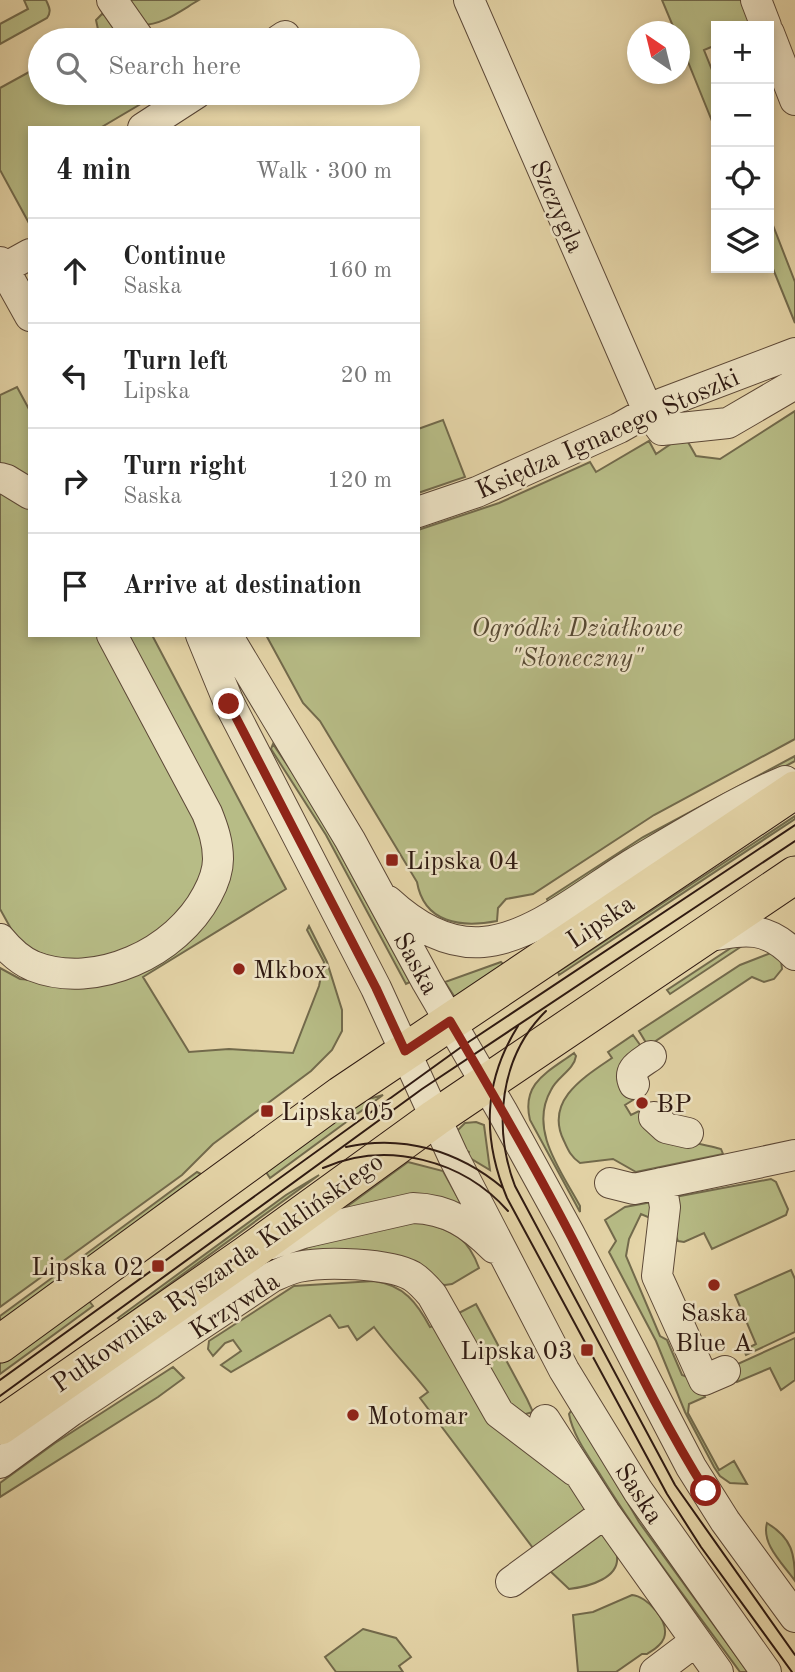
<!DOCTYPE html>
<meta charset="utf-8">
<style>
:root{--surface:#fff;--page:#f2f2f2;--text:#222;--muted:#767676;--line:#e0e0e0}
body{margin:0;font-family:"Old Standard TT",serif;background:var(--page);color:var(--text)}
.controls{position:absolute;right:21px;top:21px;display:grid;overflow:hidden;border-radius:0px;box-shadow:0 4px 10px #0003}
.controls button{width:63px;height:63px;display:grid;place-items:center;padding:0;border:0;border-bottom:2px solid var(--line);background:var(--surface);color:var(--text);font:35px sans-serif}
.compass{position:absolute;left:627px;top:21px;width:63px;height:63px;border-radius:50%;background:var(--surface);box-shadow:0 4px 10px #0003;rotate:325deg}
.stop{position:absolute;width:21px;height:21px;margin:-16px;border:5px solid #8f2418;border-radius:50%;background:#fff}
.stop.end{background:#8f2418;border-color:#fff;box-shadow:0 2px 7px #0008}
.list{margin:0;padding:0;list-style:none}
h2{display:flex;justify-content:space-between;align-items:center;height:91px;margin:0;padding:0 28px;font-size:30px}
h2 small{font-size:23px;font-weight:400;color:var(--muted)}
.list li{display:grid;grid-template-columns:46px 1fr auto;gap:21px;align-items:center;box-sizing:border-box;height:105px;padding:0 28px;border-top:2px solid var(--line)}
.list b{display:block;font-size:26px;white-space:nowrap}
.list p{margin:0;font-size:23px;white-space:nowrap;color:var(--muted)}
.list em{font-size:23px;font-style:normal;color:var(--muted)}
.icon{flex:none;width:38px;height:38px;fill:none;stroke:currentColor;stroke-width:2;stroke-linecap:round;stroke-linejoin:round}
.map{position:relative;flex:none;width:795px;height:1672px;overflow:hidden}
.search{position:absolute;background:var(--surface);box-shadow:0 4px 10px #0003;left:28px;top:28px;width:392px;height:77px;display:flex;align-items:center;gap:18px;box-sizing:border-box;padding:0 24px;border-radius:38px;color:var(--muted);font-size:26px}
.panel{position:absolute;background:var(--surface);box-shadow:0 4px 10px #0003;left:28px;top:126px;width:392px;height:511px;border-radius:0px}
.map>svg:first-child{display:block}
.green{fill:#b7bc86;stroke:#726a4c;stroke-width:2}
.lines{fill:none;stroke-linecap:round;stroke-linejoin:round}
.minor-casing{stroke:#5c4837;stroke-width:32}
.major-casing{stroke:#2e1911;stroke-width:39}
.minor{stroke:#eee4c6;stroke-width:30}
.major{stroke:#e5d5a8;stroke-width:37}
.tram{stroke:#2e1911;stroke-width:2}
.route{stroke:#8f2418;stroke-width:9}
.poi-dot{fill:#8f2418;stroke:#eee4c6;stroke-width:2.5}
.labels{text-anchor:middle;stroke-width:5;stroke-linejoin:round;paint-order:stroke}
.street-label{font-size:26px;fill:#2e1911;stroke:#eee4c6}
.park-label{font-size:26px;font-style:italic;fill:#574a34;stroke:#eee4c6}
.poi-label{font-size:26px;fill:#2e1911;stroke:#eee4c6;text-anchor:start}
</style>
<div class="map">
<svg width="795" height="1672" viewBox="0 0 795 1672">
<rect width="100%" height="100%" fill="#e5d5a8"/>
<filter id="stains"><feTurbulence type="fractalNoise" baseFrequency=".00286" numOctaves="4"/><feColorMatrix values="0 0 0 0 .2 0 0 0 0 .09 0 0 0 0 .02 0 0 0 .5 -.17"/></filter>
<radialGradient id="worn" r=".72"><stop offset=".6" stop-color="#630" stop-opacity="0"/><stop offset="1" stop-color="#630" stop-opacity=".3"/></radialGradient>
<!-- green -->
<path class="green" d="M24,0H46C49,7 52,11 47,18L0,44V24L28,9Z
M122,0H199C180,11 163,25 141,25Z
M662,0H749L759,26H716V45L704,50L716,80V131L680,42V32L675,31Z
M102,14L113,18L128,40H87L99,34L96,20Z
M40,66V93H162L160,96L156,95L100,128H30V225L0,170V88Z
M769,215L795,282V323L769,259Z
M17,387L30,411V479L0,466V395Z
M795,411V739L654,815L533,894L506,899L498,908L497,921C461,928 424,923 417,882L320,721L303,703L266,635H418V530L499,503L590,462L596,472L649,441L656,454L684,435L696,456L720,459Z
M443,420L465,477L418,493V429Z
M0,486L30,504V635H101L210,845L193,898L148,944L101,960L53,958L20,945L0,909Z
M124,635H152L286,889L143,977L189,1052L229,1049L293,1053L319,986L324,962L307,930L309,926L327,962L342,1010V1031L332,1050L311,1071L213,1144L182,1175L0,1307V968L20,979L73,983L91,982L224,887Z
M273,744L313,803L410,982L406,984L326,835L271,749Z
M795,756V761L645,841L549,903L547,899L643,837Z
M795,816V819L559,975L558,972Z
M748,942L670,994L667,990L737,944Z
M776,951L781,960L782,969L774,979L764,982L752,977L648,1046L639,1031L740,965Z
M501,962L504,965L457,997L454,996L445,982Z
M633,1035L643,1049L623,1084L633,1100L625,1105L631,1115L639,1111C655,1138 689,1141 717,1148L721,1149L723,1154L636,1172L613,1159L580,1163C571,1157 568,1150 564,1141C544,1101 584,1077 612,1058L608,1052Z
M574,1053L576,1056C574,1070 557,1077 551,1090C528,1130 562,1172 580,1206V1212L530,1120C521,1083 548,1072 574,1053Z
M383,1095L270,1178L266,1172L365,1100Z
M476,1122L484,1125L490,1170L470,1158L468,1154L469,1152L466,1150L457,1131L465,1123Z
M408,1162L443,1171L464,1209L334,1216Z
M197,1172L201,1174L80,1264L82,1257Z
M319,1175L120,1320L118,1318L286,1195Z
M771,1179L776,1182L788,1209L786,1215L712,1249L704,1233L684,1242L678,1241L676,1236L675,1197Z
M652,1202L655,1220L641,1214L629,1239L626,1256L660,1336L667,1340L682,1375L698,1381L704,1395L705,1397L689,1404L688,1413L719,1470L734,1461L747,1484L730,1483L720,1476L714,1467L685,1412L656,1341L609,1252L616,1241L605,1220L625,1207Z
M419,1220C451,1232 466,1233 479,1268L452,1284L445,1285L276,1261L286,1253L404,1221Z
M791,1270L795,1279V1332L746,1355L744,1350L756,1344L735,1295Z
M60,1272L69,1273L0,1326V1316Z
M374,1281C404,1285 417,1303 430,1327L436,1325L589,1508L536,1552L420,1398L428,1392C410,1369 391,1350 374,1327L357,1340L348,1326L339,1328L330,1315L231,1372L221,1365L241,1351L233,1340L225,1343L213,1356L208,1349L209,1341L294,1286Z
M86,1297L93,1306L0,1374V1360Z
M476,1304L527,1399L533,1412L522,1415L511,1412L455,1315Z
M795,1338V1380L781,1390L770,1368L737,1382L731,1367Z
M173,1367L184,1378L158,1397L0,1497V1483L55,1443Z
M571,1411L575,1413L639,1522L748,1672H740C693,1607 643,1544 601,1476C589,1457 573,1436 569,1414Z
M767,1523C792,1538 795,1554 795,1581C783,1564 761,1544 767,1523Z
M597,1531L605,1532C609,1538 614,1545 616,1552C624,1578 587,1587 569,1589L548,1569Z
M632,1595C647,1596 670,1621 664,1638C661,1646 653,1650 647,1654H642L616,1672H578L573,1615L593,1612Z
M363,1629L396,1638L411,1657L399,1666L403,1672H336L325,1657Z"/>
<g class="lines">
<defs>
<path id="minor" d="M112,0L140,40
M469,0L648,411L662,430L728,423L795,384
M756,0L766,26
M769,33L795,100
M279,40L285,36
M143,128L197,93
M0,262L30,316
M3,269L30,254
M0,478L7,480L30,494
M418,512L477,492L619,428L663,403L795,353
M201,635L229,703L376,988L453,1156L564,1370L638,1491L766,1672
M227,635L350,840L427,982L502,1111L569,1233L691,1467L725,1521L795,1617
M388,901C414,925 447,945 483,942C534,938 591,889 634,863C683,834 733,803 785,781
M705,937C744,930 765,924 795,955
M0,939C9,950 19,960 33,966C96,991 177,952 207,895C213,884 218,872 218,859C218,842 213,828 207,813L112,635
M634,1084C627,1069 640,1064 651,1056
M654,1117L666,1128L688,1133
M610,1183L634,1189L795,1155
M661,1183L665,1207L657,1276L704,1380L725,1371
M271,1244L303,1233L413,1208C448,1209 470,1224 494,1248
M545,1420L605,1513L718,1672
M0,1463L71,1411L272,1277C281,1273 289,1269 298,1267C324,1261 389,1263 412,1276C420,1281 426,1288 432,1295L499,1413L575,1471
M511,1582L605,1513
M655,1672L696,1641"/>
<path id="major" d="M0,1344L341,1095L795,790
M0,1426L246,1255L435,1118L795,875"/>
</defs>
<!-- minor casing -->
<use href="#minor" class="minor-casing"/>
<!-- major casing -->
<use href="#major" class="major-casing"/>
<!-- minor -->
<use href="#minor" class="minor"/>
<!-- major -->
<use href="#major" class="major"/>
<!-- tram -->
<path class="tram" d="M546,1011C499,1057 493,1128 515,1186L675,1485L795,1655
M518,1026C483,1082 482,1138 507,1198L667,1494L701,1547L792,1672
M346,1147C403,1134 459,1151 503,1188
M323,1168C387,1140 463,1160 508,1211
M0,1380L464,1045L795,825
M0,1396L422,1089L795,841"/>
</g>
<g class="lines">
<!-- route -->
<path class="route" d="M229,704L376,988L405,1051L450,1021C492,1092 533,1163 571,1236C615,1321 655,1410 706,1491"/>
</g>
<!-- markers -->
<g class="poi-dot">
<rect x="385" y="853" width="14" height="14" rx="3.5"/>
<circle cx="239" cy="969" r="7"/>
<circle cx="642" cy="1103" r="7"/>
<rect x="260" y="1104" width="14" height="14" rx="3.5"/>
<rect x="151" y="1259" width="14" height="14" rx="3.5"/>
<circle cx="714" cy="1285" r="7"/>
<rect x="580" y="1343" width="14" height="14" rx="3.5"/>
<circle cx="353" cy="1415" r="7"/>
</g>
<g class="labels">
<!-- street labels -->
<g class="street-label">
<text transform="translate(558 206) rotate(66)" y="9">Szczygla</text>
<text transform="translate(607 433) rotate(-24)" y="9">Księdza Ignacego Stoszki</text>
<text transform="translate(600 921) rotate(-34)" y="9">Lipska</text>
<text transform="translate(417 963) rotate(61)" y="9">Saska</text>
<text transform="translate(217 1272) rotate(-35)" y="9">Pułkownika Ryszarda Kuklińskiego</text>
<text transform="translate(234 1305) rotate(-33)" y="9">Krzywda</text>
<text transform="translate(640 1493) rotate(57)" y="9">Saska</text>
</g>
<!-- park labels -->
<g class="park-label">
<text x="577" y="636">Ogródki Działkowe<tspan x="577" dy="30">"Słoneczny"</tspan></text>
</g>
<!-- poi labels -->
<g class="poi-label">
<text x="406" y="869">Lipska 04</text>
<text x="253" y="978">Mkbox</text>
<text x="656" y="1112">BP</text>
<text x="281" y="1120">Lipska 05</text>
<text x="144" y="1275" text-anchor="end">Lipska 02</text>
<text x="714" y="1321" text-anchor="middle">Saska<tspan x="714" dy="30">Blue A</tspan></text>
<text x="573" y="1359" text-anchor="end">Lipska 03</text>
<text x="367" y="1424">Motomar</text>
</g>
</g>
<rect width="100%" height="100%" filter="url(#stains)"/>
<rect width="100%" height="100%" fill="url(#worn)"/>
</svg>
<div class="controls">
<button>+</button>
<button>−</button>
<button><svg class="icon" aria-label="locate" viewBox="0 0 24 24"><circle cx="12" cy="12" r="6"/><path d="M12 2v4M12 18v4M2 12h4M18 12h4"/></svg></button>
<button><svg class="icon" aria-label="layers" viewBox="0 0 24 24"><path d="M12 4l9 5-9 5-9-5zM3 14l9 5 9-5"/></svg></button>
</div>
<svg class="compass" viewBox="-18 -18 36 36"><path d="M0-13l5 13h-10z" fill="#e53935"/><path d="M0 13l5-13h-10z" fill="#767676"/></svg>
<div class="stop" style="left:706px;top:1491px"></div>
<div class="stop end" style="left:229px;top:704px"></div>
<div class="search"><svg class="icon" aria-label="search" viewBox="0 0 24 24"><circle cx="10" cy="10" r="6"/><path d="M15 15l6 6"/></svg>Search here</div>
<section class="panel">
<h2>4 min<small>Walk · 300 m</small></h2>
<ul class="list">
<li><svg class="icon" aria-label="ahead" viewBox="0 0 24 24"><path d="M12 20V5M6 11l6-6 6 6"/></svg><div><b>Continue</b><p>Saska</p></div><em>160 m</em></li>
<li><svg class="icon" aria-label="left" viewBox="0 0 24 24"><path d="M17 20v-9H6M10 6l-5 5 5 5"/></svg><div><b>Turn left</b><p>Lipska</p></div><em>20 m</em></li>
<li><svg class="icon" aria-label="right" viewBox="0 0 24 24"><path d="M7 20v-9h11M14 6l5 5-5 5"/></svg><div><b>Turn right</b><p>Saska</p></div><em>120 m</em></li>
<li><svg class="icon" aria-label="arrive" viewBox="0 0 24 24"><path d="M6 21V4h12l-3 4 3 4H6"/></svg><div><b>Arrive at destination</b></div></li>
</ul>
</section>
</div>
